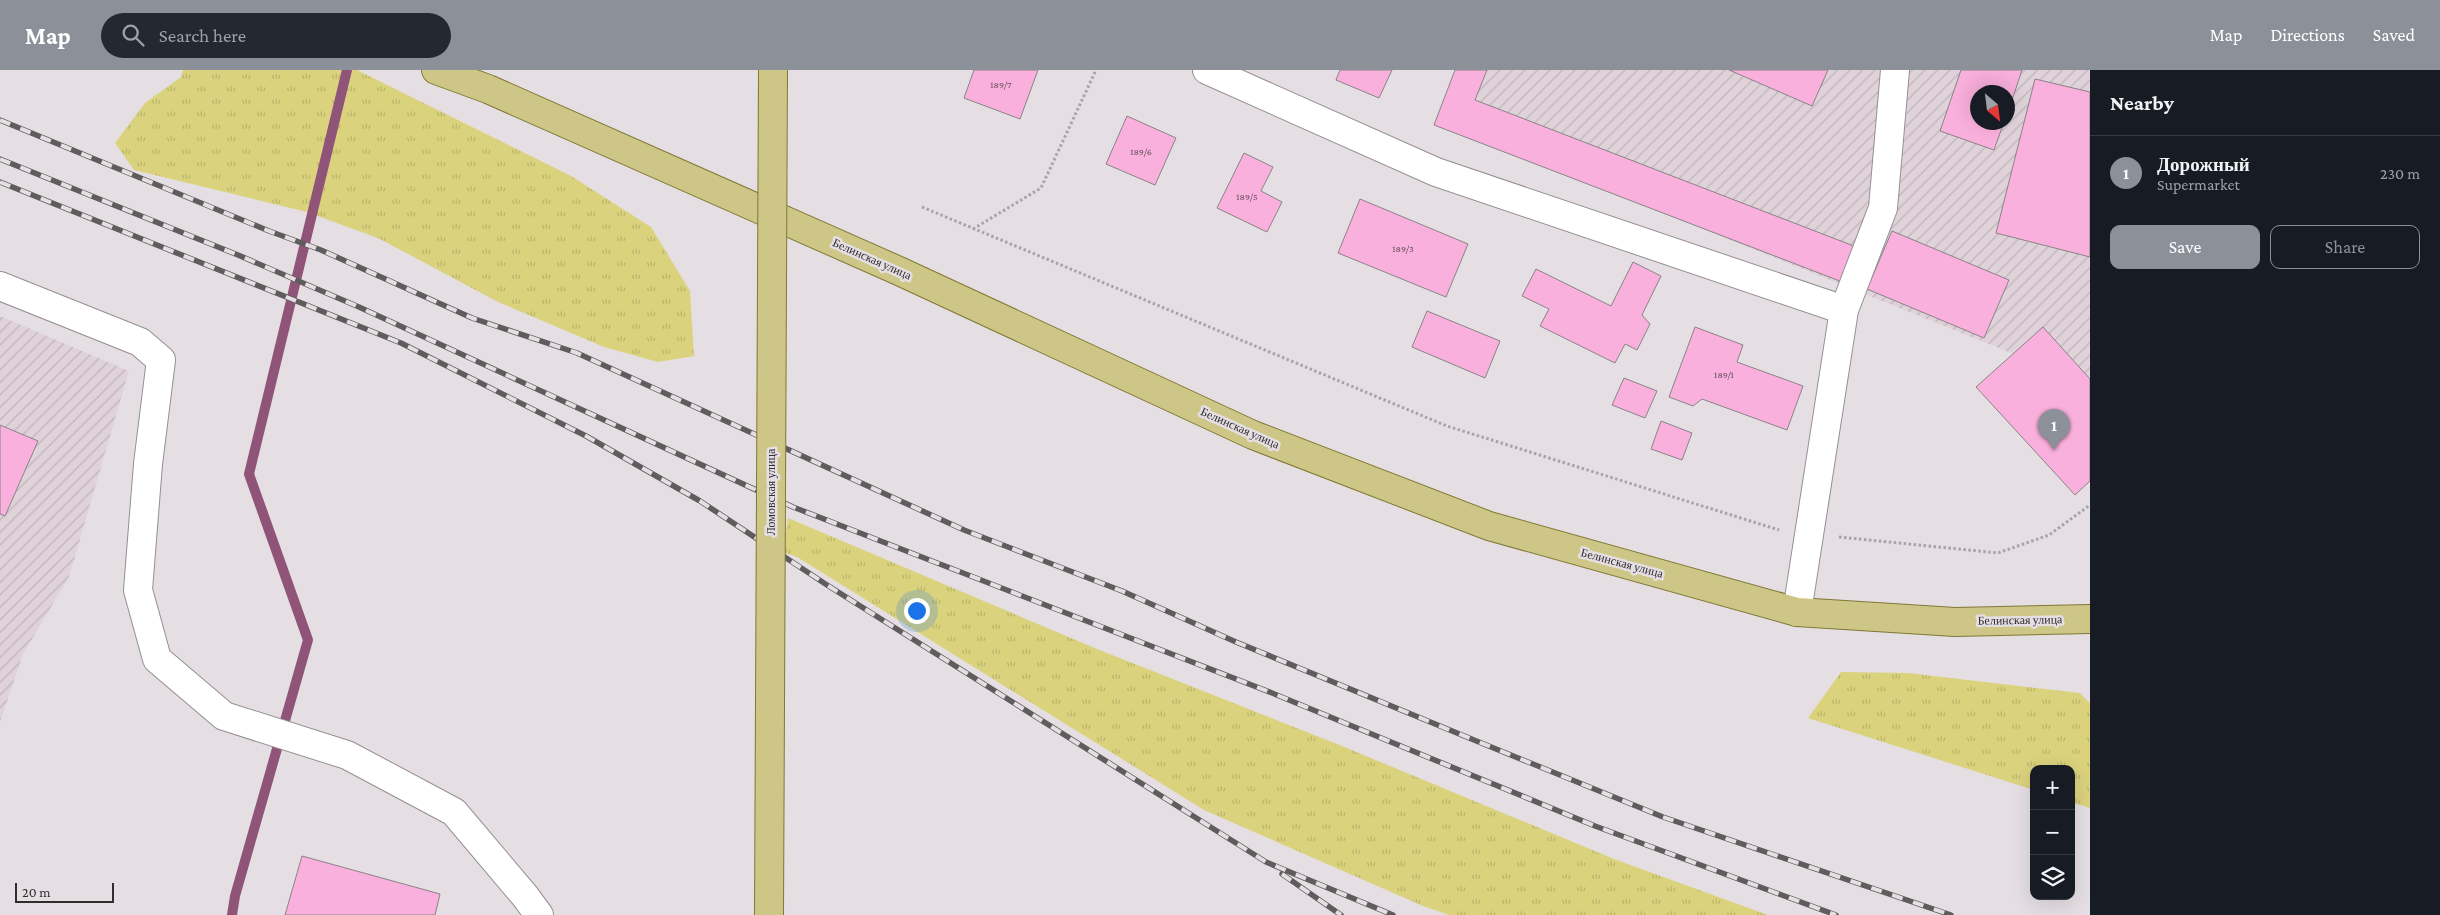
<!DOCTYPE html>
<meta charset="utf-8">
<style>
:root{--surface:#171b24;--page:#242831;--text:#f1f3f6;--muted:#9ea1a6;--line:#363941;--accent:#8c9099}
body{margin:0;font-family:"Crimson Pro",serif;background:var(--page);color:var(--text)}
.controls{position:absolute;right:15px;bottom:15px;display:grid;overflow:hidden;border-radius:10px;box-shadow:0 5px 20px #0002}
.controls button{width:45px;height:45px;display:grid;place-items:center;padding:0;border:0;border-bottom:1px solid var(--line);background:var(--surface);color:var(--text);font:25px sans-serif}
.compass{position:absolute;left:1970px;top:15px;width:45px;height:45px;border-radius:50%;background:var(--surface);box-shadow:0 5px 20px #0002;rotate:152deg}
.scale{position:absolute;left:15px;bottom:12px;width:99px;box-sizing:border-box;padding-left:5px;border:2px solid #302d2f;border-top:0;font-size:14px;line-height:18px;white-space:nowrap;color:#302d2f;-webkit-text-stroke:4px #e5dfe3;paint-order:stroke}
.you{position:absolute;left:916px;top:540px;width:18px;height:18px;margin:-12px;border:4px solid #fff;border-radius:50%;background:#1a73e8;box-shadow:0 0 0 8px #1a73e833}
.badge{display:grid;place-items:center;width:32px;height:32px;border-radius:50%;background:var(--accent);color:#fff;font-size:16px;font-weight:700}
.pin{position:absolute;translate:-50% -41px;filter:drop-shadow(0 1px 2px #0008)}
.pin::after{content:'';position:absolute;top:26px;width:18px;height:15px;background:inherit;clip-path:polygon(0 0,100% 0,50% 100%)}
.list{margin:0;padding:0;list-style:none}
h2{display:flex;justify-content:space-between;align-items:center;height:65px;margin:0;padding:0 20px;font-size:21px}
h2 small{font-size:16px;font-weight:400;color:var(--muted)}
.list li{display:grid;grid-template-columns:32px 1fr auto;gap:15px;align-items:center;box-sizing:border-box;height:75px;padding:0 20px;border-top:1px solid var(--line)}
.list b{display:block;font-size:19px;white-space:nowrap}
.list p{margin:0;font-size:16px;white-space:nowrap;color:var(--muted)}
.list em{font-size:16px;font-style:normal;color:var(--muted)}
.actions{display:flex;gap:10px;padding:15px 20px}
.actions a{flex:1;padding:11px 0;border:1px solid var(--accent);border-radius:10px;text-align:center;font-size:18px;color:var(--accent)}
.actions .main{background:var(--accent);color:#fff}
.icon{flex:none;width:28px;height:28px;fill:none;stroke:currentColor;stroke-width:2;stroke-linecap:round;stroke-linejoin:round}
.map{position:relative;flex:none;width:2090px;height:845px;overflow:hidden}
header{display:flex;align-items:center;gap:30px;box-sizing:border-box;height:70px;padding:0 25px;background:var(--accent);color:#fff}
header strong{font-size:24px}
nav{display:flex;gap:28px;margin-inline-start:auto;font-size:18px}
.search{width:350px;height:45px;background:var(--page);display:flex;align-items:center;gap:12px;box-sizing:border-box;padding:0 18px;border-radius:28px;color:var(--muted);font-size:19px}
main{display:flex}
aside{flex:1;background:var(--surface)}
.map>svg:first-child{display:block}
.industrial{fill:url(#industrial-furrows);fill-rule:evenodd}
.grass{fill:url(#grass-tufts)}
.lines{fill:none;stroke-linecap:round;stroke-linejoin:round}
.stream{stroke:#905479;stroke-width:10}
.building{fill:#fab0dc;stroke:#888386}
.minor-casing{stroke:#958f92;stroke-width:30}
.major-casing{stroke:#807834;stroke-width:30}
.path{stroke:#a8a3a7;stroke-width:3;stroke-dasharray:2.5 2.5;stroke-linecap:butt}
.minor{stroke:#fff;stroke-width:28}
.major{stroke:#cdc686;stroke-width:28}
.rail-casing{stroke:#5f5c5e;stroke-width:5.5}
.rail{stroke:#e5dfe3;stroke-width:4;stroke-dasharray:11;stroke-linecap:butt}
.major-bridge-casing{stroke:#807834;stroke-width:30;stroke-linecap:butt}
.major-bridge{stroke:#cdc686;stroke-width:28}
.labels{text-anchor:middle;stroke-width:5;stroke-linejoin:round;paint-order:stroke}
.number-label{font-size:10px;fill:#624e5a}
.street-label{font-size:12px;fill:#302d2f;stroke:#e5dfe3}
</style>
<header>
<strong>Map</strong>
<div class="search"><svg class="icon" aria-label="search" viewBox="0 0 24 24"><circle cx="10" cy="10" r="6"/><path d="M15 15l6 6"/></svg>Search here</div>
<nav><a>Map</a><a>Directions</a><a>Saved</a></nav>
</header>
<main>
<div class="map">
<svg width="2090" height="845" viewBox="0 0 2090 845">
<defs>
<pattern id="industrial-furrows" width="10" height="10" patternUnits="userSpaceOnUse" patternTransform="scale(1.25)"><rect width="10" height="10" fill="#dfd2d9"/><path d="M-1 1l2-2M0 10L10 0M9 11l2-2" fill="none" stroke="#c0b5bb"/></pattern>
<pattern id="grass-tufts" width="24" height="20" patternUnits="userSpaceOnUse" patternTransform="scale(1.25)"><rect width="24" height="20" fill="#dad27d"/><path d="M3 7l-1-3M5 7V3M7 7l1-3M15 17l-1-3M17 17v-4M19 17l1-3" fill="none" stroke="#bbb56c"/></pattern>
</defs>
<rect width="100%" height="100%" fill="#e5dfe3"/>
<!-- industrial -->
<path class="industrial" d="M1458,0H2090V362L2021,287L1438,52ZM1978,22H2008V52H1978Z
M0,246L129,301L69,507L23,584L0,652Z"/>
<!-- grass -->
<path class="grass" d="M183,0H357L571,106L651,157L690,221L694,286L658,292L604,277L498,232L380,169L307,142L134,100L115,73L145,33L181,7Z
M788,448L1097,579L1342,676L1614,789L1768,845H1449L1423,836L1204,740L797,487L783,482Z
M1841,602L1908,603L2080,623L2090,633V738L2071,732V699H2034V720L1808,648Z"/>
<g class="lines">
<!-- stream -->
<path class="stream" d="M232,845L235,826L308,570L249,404L347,0"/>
</g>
<!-- building -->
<path class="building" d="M974,0H1038L1020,49L964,28Z
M1340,0H1392L1379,28L1336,10Z
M1455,0H1487L1475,30L1859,178L1845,213L1434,55Z
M1729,0H1828L1812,36Z
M1961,0H2022L2008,42V22H1978V52H2004L1994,80L1940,61Z
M2035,9L2090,22V187L1996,163Z
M1127,46L1176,68L1155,115L1106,94Z
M1244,83L1273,97L1261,121L1282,132L1267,162L1217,138Z
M1360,129L1468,174L1446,227L1338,183Z
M1892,161L2009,210L1984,268L1867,219Z
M1633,192L1661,206L1642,245L1650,254L1637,280L1625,274L1615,293L1540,256L1549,239L1522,226L1536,199L1611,236Z
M1427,241L1500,271L1485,308L1412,277Z
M1695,257L1743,275L1737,292L1803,316L1787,360L1702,329L1693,336L1669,327Z
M2043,257L2090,309V411L2075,425L1976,317Z
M1624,308L1657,321L1645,348L1612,335Z
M1661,351L1692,363L1682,390L1651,379Z
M0,355L38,371L5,446L0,444Z
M302,786L440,824L435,845H285Z"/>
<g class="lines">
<defs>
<path id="minor" d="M1207,0L1436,102L1844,240L1797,542
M0,216L140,272L161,290L148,394L138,520L157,589L224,646L347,685L454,742L525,826L539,845
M1844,240L1883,138L1895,0"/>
<path id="major" d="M436,0L488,19L899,201L1253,365L1489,456L1797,542L1955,552L2090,549"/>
</defs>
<!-- minor casing -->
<use href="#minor" class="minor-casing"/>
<!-- major casing -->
<use href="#major" class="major-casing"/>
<!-- path -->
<path class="path" d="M922,137L1447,356L1779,460
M973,159L1041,118L1096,0
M1839,467L1998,483L2049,465L2090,435"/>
<!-- minor -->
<use href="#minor" class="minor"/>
<!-- major -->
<use href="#major" class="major"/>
<defs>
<path id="rail" d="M0,50L269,161L321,180L472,248L577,283L964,460L1122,521L1236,572L1474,670L1663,747L1951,845
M0,89L238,185L359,237L793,437L1272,623L1595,756L1836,845
M0,112L401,273L586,366L700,431L827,515L1266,792L1393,845
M1282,804L1341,845"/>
</defs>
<!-- rail casing -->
<use href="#rail" class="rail-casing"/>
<!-- rail -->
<use href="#rail" class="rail"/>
<defs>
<path id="major-bridge" d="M769,845L773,0"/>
</defs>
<!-- major-bridge casing -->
<use href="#major-bridge" class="major-bridge-casing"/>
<!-- major-bridge -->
<use href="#major-bridge" class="major-bridge"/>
</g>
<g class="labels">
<!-- number labels -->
<g class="number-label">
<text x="1001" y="18">189/7</text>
<text x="1141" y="85">189/6</text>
<text x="1247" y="130">189/5</text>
<text x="1403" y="182">189/3</text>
<text x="1724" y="308">189/1</text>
</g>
<!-- street labels -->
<g class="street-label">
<text transform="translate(872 189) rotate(24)" y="4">Белинская улица</text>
<text transform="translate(1240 358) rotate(24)" y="4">Белинская улица</text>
<text transform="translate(771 422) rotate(-90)" y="4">Ломовская улица</text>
<text transform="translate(1622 493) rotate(15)" y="4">Белинская улица</text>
<text transform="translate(2020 550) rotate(-1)" y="4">Белинская улица</text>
</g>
</g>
</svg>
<div class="controls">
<button>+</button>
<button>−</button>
<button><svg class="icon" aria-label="layers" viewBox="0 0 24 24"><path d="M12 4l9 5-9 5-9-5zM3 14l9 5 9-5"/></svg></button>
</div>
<svg class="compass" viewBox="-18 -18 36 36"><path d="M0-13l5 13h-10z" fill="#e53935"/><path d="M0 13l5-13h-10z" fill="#9ea1a6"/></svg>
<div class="scale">20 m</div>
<div class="you"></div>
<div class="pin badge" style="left:2054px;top:380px">1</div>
</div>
<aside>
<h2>Nearby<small></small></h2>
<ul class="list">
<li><span class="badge">1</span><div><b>Дорожный</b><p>Supermarket</p></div><em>230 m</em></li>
</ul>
<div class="actions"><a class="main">Save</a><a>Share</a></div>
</aside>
</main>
